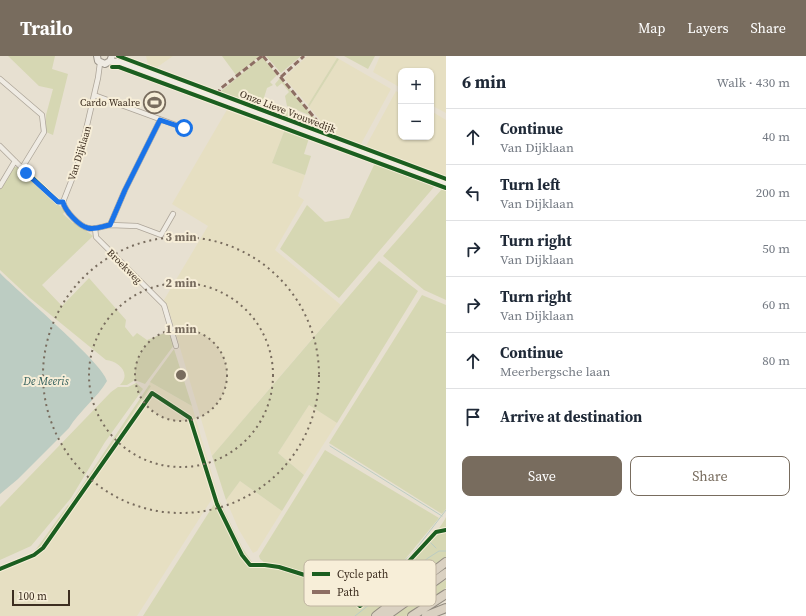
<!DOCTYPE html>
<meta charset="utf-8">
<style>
:root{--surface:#fff;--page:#f2f2f3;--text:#1f2937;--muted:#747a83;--line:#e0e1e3;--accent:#786c5e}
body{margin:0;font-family:"Source Serif 4",serif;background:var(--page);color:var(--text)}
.controls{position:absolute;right:12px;top:12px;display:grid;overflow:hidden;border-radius:8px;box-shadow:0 1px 3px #0004}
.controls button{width:36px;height:36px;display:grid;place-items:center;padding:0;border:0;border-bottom:1px solid var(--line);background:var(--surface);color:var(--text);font:20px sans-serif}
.scale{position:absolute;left:12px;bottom:10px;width:58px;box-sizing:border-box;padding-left:4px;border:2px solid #3d2e20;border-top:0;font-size:11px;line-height:14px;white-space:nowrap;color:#3d2e20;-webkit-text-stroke:3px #f7eed8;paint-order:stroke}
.stop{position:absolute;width:12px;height:12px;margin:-9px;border:3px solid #1a73e8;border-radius:50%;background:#fff}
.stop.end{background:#1a73e8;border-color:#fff;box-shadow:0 1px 4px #0008}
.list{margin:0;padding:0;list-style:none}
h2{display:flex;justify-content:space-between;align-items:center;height:52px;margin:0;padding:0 16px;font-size:17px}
h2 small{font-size:13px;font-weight:400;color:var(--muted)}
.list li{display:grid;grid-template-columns:26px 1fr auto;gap:12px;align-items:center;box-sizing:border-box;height:56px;padding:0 16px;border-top:1px solid var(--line)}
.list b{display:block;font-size:15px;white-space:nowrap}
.list p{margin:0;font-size:13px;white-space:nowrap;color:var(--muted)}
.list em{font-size:13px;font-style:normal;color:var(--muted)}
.actions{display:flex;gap:8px;padding:12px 16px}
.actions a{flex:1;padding:9px 0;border:1px solid var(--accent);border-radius:8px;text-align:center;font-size:14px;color:var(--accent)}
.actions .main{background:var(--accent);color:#fff}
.icon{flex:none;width:22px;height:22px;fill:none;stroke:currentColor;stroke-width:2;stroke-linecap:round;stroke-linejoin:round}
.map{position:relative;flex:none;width:446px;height:560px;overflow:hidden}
header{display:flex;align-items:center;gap:24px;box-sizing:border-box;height:56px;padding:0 20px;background:var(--accent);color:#fff}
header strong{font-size:19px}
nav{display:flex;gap:22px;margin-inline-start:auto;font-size:14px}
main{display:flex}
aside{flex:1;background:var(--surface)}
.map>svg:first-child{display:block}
.farmland{fill:#e6dfc2}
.green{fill:#d6d7b3}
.water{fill:#bcccc2}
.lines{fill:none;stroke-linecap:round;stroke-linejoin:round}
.stream{stroke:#bcccc2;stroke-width:1}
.street-casing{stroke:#ada599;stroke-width:6}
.secondary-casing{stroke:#9c958a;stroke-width:8}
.highway-casing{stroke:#928b80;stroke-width:10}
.street{stroke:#efebe3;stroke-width:4.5}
.secondary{stroke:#efebe3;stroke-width:6}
.highway{stroke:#dad1c2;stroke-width:8}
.quiet{stroke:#8d6e63;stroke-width:3;stroke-dasharray:6 3;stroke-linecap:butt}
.cycleway-casing{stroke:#f7eed8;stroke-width:6}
.cycleway{stroke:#1b5e20;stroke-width:4}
.route{stroke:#1a73e8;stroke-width:5}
.ring{fill:none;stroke:#786c5e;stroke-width:2;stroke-dasharray:2 4}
.labels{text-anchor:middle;stroke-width:4;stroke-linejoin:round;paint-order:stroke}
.poi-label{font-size:10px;fill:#3d2e20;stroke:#f7eed8;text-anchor:end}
.street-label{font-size:10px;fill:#3d2e20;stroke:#f7eed8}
.water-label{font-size:11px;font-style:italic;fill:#2f5d5a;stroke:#f7eed8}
.key{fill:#f7eed8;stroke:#bfb4a1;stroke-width:1}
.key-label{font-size:11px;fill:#3d2e20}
.centre{fill:#786c5e;stroke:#f7eed8;stroke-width:2}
.ring-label{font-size:12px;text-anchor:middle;font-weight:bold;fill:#786c5e;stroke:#f7eed8;stroke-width:4;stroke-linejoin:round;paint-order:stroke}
</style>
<header>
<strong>Trailo</strong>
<nav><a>Map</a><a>Layers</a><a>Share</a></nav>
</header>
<main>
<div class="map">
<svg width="446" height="560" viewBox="0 0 446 560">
<rect width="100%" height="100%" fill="#e7e0d1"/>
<!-- farmland -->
<path class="farmland" d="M146,0H173L156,12L148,9Z
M307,0H334L337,2L308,49L284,22Z
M380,0H446V57L431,49V15H401V32L373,16Z
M339,3L391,33L361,88L331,77L309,51Z
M396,35L401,38V81H431V55L446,64V120L366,90Z
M228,52L285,73L272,107L305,119L298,140L304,144L275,194L341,249L212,400L170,258L164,244L208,170L172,148Z
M150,326L192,350L217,435L137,560H0V510L34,496L42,489L70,451L68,449L71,446L73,447L150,331L149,329Z
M309,349L337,367L304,419L278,397Z
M240,425L282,455L257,495L253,497L239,474L226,444Z"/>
<!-- green -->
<path class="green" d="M8,0H55L52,13L68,18L53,79L46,76V59L53,33L39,30Z
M222,0H260L236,19Z
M266,0H301L281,17Z
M344,0H375L368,13Z
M262,1L277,19L270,26L273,29L267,32L262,48L269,51L271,47L280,50L283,54L286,53L308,61L310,66L308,70L253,49L254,47L220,36Z
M337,2L339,3L309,51L308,49Z
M280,22L325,74L327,77L311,71L313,65L309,59L287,50L285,40L289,36L282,27L277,31L275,28Z
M285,73L309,82L304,98L311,100L305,119L272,107Z
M375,107L434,131L339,242L280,193L307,149L325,166L349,162Z
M13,111H17L65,155L63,158L73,167L75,166L93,180L42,229L62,250L89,222L126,264L125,271L133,281L137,277L147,284L170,275L174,289L145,328L135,324L127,329H120C132,317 118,305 106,304L30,242L0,214V133Z
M442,133L446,134V244L424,234L383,200Z
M379,205L418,235L337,367L309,349L278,397L304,419L282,455L240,425L226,444L212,400Z
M422,239L446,249V453L442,458L329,387Z
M174,293L192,350L150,326Z
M136,327L143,333L105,386L71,442L31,490L0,504V451L111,336L118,331H128Z
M149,329L151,330L73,447L71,446Z
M325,394L439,462L402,507L357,546L346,534L328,524L287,511L265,507L260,503L259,500Z
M218,442L243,493L254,509L263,512L266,511L304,520L336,531L357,551C377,544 437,481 446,461V502L373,560H143Z
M68,449L70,451L42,489L34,496Z
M446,524V532L406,560H390L426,534Z"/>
<!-- water -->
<path class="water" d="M0,217C18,236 103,307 107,325C97,342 79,355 69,372L18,423L0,438Z"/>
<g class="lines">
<!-- stream -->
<path class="stream" d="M330,390L442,460
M430,486L436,492
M358,547L413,497L446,454
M355,560L428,502L439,495H446"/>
<defs>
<path id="street" d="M100,7L98,22L78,108L63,146C65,155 79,170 88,172C95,174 103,170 110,169L125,134L160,64
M0,23L42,59L44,76L22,112L0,90
M94,39L184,72
M0,130L15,105
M110,169L137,170L161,179L173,158
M95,172L96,181L164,249L176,290"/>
<path id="secondary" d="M97,0L98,5L105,8L110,5L112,0
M110,5L124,7L446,127"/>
<path id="highway" d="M376,560L446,506
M386,560L446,517
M412,560L446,538
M426,560L446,552"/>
</defs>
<!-- street casing -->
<use href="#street" class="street-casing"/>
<!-- secondary casing -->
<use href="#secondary" class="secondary-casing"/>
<!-- highway casing -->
<use href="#highway" class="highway-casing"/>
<!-- street -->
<use href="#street" class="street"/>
<!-- secondary -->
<use href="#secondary" class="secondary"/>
<!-- highway -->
<use href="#highway" class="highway"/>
<!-- quiet -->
<path class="quiet" d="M263,0L328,78
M281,21L304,0
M217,39L220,33L262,0"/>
<defs>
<path id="cycleway" d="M118,0L446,123
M112,11H119L446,132
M22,112L58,146H63
M0,513L34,499L43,492L152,337L190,362L217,448L242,499L250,509H265L279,511L324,525L344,535L360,550L398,517L436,476L446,474"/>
</defs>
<!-- cycleway casing -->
<use href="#cycleway" class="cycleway-casing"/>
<!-- cycleway -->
<use href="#cycleway" class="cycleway"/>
</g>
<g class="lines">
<!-- route -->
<path class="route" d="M26,117L58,146H63C65,155 79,170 88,172C95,174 103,170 110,169L125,134L160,64L184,72"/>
</g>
<!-- distance rings -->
<circle cx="181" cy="319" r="46" fill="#786c5e" fill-opacity=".12"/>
<g class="ring">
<circle cx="181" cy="319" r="46"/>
<circle cx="181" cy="319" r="92"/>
<circle cx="181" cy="319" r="138"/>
</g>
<!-- icons -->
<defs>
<symbol id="stadium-ring" viewBox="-11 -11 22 22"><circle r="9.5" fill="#f7eed8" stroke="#786c5e" stroke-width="1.5"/><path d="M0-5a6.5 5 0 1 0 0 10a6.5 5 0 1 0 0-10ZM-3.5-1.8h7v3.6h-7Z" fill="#786c5e"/></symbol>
</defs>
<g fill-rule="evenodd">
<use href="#stadium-ring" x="142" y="34" width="25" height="25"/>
</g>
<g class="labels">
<!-- poi labels -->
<g class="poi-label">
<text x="140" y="50">Cardo Waalre</text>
</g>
<!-- street labels -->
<g class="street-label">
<text transform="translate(288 55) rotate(21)" y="4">Onze Lieve Vrouwedijk</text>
<text transform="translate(79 97) rotate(-73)" y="4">Van Dijklaan</text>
<text transform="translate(125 210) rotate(45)" y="4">Broekweg</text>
</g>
<!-- water labels -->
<g class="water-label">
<text x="46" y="329">De Meeris</text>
</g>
</g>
<!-- legend -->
<rect x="304" y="504" width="132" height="46" rx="6" class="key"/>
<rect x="312" y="516" width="18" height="4" fill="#1b5e20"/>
<rect x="312" y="534" width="18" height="4" fill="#8d6e63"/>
<g class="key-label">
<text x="337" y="522">Cycle path</text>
<text x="337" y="540">Path</text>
</g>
<circle cx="181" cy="319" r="6" class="centre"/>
<g class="ring-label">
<text x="181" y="185">3 min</text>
<text x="181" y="231">2 min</text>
<text x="181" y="277">1 min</text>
</g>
</svg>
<div class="controls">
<button>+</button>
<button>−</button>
</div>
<div class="scale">100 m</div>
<div class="stop" style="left:184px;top:72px"></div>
<div class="stop end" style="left:26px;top:117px"></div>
</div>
<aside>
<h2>6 min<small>Walk · 430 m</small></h2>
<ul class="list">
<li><svg class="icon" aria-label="ahead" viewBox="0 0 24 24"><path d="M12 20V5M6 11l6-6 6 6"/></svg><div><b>Continue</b><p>Van Dijklaan</p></div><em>40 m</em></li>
<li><svg class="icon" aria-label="left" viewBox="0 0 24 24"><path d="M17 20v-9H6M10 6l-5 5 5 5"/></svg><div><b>Turn left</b><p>Van Dijklaan</p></div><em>200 m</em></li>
<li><svg class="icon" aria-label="right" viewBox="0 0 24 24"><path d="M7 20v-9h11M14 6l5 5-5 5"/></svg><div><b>Turn right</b><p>Van Dijklaan</p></div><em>50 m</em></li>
<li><svg class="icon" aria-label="right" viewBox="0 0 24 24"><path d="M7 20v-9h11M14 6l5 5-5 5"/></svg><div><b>Turn right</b><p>Van Dijklaan</p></div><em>60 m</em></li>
<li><svg class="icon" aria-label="ahead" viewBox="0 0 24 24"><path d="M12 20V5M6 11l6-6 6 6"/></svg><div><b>Continue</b><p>Meerbergsche laan</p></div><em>80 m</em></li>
<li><svg class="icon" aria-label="arrive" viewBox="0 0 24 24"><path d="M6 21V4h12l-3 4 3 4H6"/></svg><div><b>Arrive at destination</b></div></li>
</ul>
<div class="actions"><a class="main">Save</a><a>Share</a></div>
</aside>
</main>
